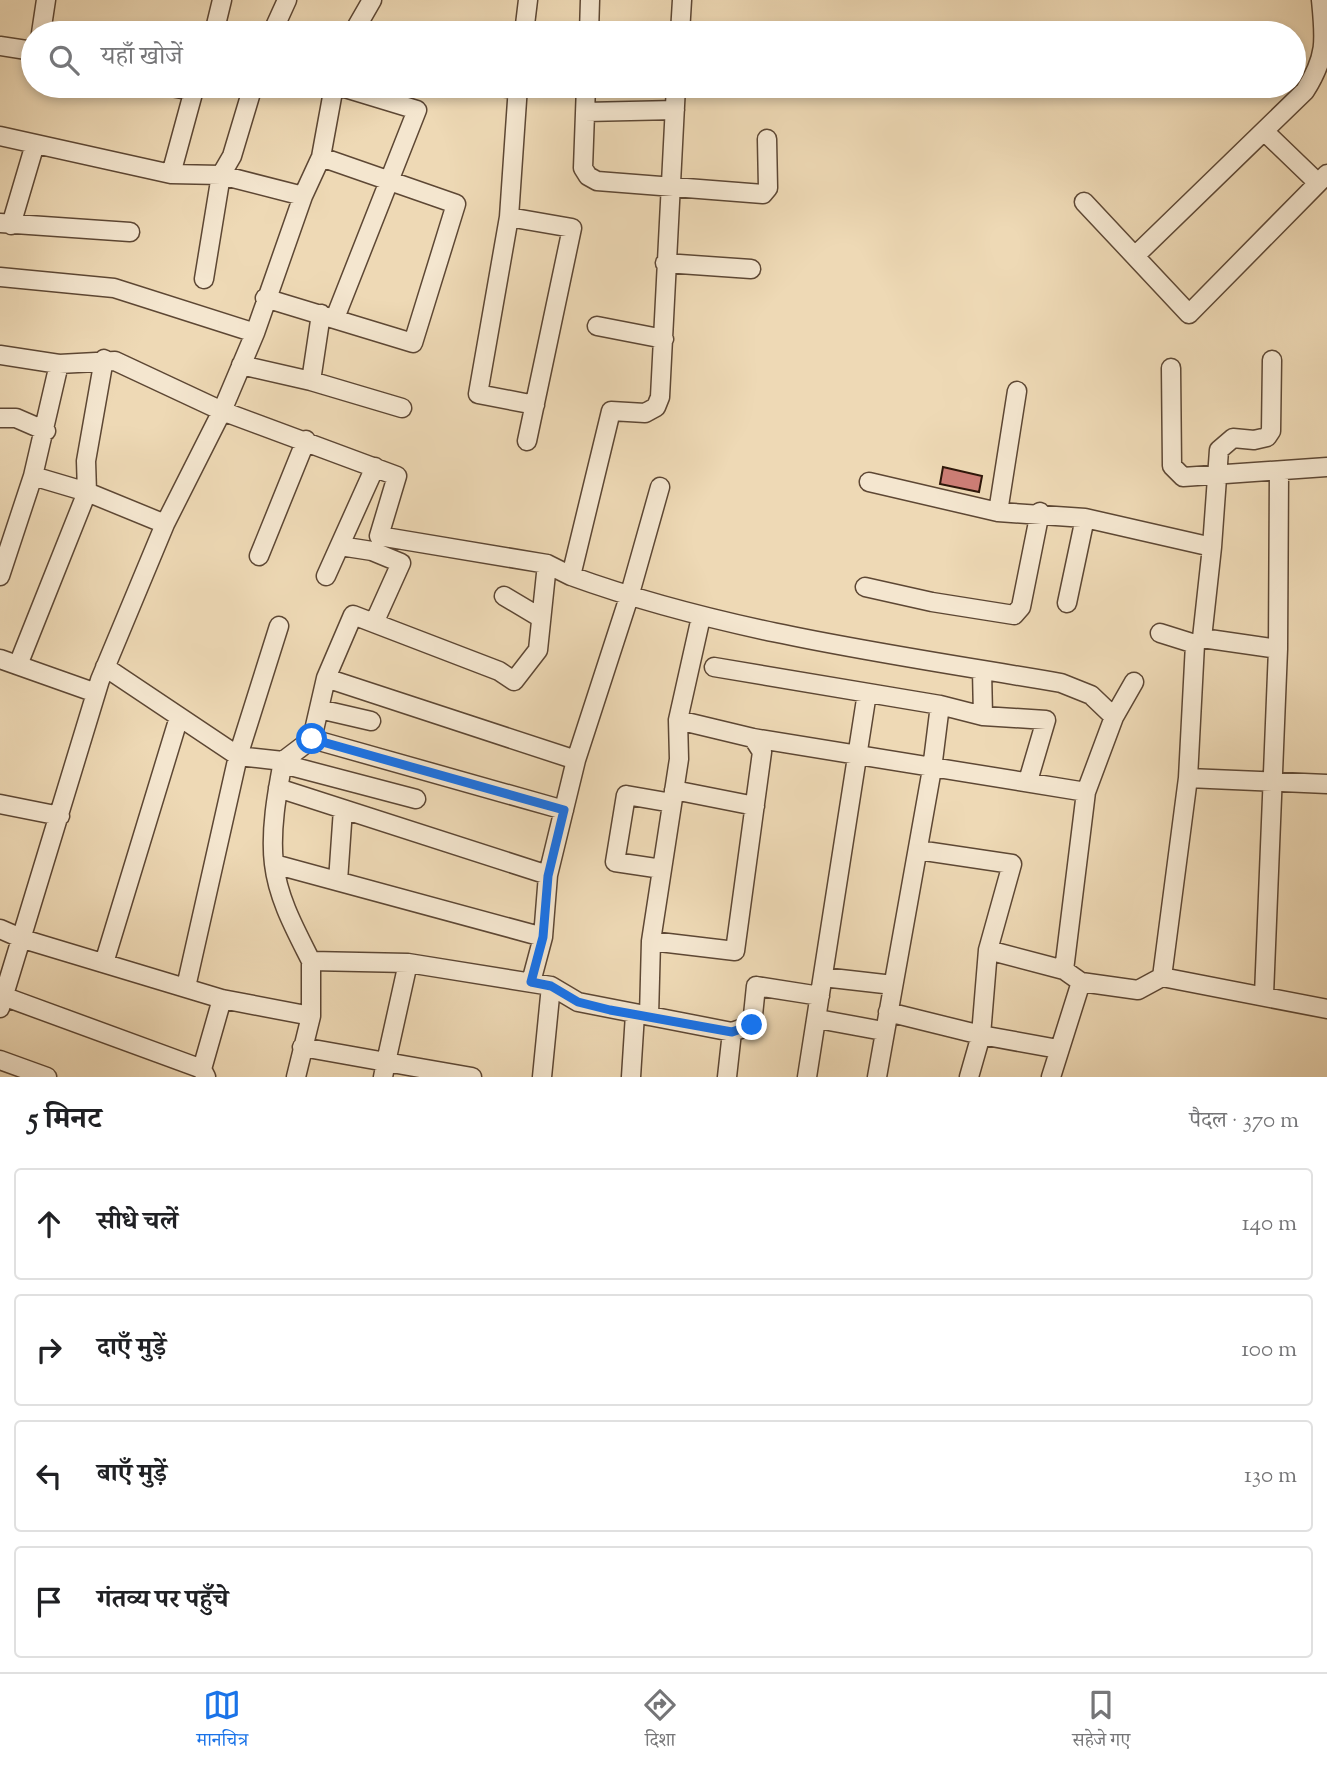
<!DOCTYPE html>
<html lang="hi">
<meta charset="utf-8">
<style>
:root{--surface:#fff;--page:#f6f6f6;--text:#202124;--muted:#757577;--line:#e0e0e0;--accent:#1a73e8}
body{margin:0;font-family:"Sorts Mill Goudy","Noto Serif Devanagari",serif;background:var(--page);color:var(--text)}
.stop{position:absolute;width:21px;height:21px;margin:-16px;border:5px solid #1a73e8;border-radius:50%;background:#fff}
.stop.end{background:#1a73e8;border-color:#fff;box-shadow:0 2px 7px #0008}
.list{margin:0;padding:0;list-style:none}
h2{display:flex;justify-content:space-between;align-items:center;height:91px;margin:0;padding:0 28px;font-size:30px}
h2 small{font-size:23px;font-weight:400;color:var(--muted)}
.list li{display:grid;grid-template-columns:46px 1fr auto;gap:21px;align-items:center;box-sizing:border-box;height:112px;margin:0 14px 14px;padding:0 14px;border:2px solid var(--line);border-radius:7px}
.list b{display:block;font-size:26px;white-space:nowrap}
.list em{font-size:23px;font-style:normal;color:var(--muted)}
.icon{flex:none;width:38px;height:38px;fill:none;stroke:currentColor;stroke-width:2;stroke-linecap:round;stroke-linejoin:round}
.map{position:relative;flex:none;width:1327px;height:1077px;overflow:hidden}
.search{position:absolute;background:var(--surface);box-shadow:0 4px 10px #0003;left:21px;right:21px;top:21px;height:77px;display:flex;align-items:center;gap:18px;box-sizing:border-box;padding:0 24px;border-radius:38px;color:var(--muted);font-size:26px}
.sheet{height:595px;background:var(--surface)}
nav{display:flex;justify-content:space-around;align-items:center;box-sizing:border-box;height:98px;border-top:2px solid var(--line);background:var(--surface);font-size:19px;color:var(--muted)}
nav a{display:grid;justify-items:center;gap:4px}
nav .on{color:var(--accent)}
.map>svg:first-child{display:block}
.building{fill:#cd7e76;stroke:#2d1609;stroke-width:2}
.lines{fill:none;stroke-linecap:round;stroke-linejoin:round}
.minor-casing{stroke:#5d4734;stroke-width:21}
.minor{stroke:#f4e6cf;stroke-width:18}
.route{stroke:#1a73e8;stroke-width:9}
</style>
<div class="map">
<svg width="1327" height="1077" viewBox="0 0 1327 1077">
<rect width="100%" height="100%" fill="#eed9b5"/>
<filter id="stains"><feTurbulence type="fractalNoise" baseFrequency=".00286" numOctaves="4"/><feColorMatrix values="0 0 0 0 .2 0 0 0 0 .09 0 0 0 0 .02 0 0 0 .5 -.17"/></filter>
<radialGradient id="worn" r=".72"><stop offset=".6" stop-color="#630" stop-opacity="0"/><stop offset="1" stop-color="#630" stop-opacity=".3"/></radialGradient>
<!-- building -->
<path class="building" d="M943,467L982,476L979,492L940,484Z"/>
<g class="lines">
<defs>
<path id="minor" d="M41,33L46,0
M214,33L222,0
M272,33L287,0
M353,33L372,0
M524,33L528,0
M589,33L590,0
M680,33L682,0
M0,46L33,51
M165,86L193,91
M490,86L518,89
M518,86L509,217L478,394L535,405
M586,86L583,168L588,176L597,181L763,194L768,188L767,139
M585,112L675,110
M1264,131L1318,183
M0,136L171,174L195,86
M171,174L221,175L303,196
M1084,202L1189,314L1327,174
M509,217L572,228L527,441
M0,223L130,232
M11,225L35,144
M1135,256L1305,91C1327,56 1325,40 1321,0
M665,263L751,269
M0,277L114,288L255,333
M204,279L221,175L232,156L253,86
M265,298L413,343L456,204L321,157
M335,318L417,110L338,86
M597,326L664,339
M0,355L59,364L115,361L222,411L397,476L379,536L547,564L571,576L611,411L645,413L656,407L660,397L676,86
M241,365L311,381L402,408
M1171,368L1172,466L1183,477L1327,467
M311,381L321,314
M1017,391L998,512L1085,518L1212,547L1202,638L1195,644L1188,778L1162,977L1138,990L1081,982
M0,418H16L46,431
M33,476L87,492L86,461L104,359
M869,482L998,512
M340,546L372,551L401,563L374,623
M1212,547L1219,450L1233,438L1254,440L1267,437L1271,431L1272,360
M259,556L306,440
M0,576L33,476L59,364
M326,576L375,467
M571,576C728,633 897,655 1061,683L1091,695L1114,717
M865,587L932,602L1014,615L1021,607L1040,512
M504,596L541,618
M1067,603L1085,518
M1160,633L1195,644
M1202,638L1278,649L1264,995
M1278,649L1279,471
M0,659L96,693
M18,665L87,492L165,524
M105,667L238,756L283,761C277,793 270,831 274,864C278,899 296,931 311,961L408,963L551,986L542,1077
M714,667L940,705
M326,678L576,760
M319,709L371,721
M983,716L1046,720L1028,781
M678,720L753,738L1086,792L1064,970L1081,982L1051,1077
M312,739L564,810
M283,761L312,739L326,678L353,615L499,671L514,681L538,650L547,564
M283,764L416,799
M1188,778L1327,784
M278,788L548,875
M674,790L755,806
M1086,792L1114,717L1134,682
M0,804L60,816
M918,850L1012,864L988,950L981,1035L1058,1049
M274,864L543,937
M662,869L615,862L626,795L672,803
M338,881L343,809
M0,929L23,939L222,999L311,1016
M651,941L679,759L678,720L701,617
M988,950L1064,970
M104,963L179,717
M823,977L893,985
M1162,977L1327,1009
M531,982L543,937L548,875L576,760L629,597L660,487
M551,986L578,1002L732,1032L752,1025L756,986L820,996
M186,987L238,756L279,626
M0,995L202,1069L206,1077
M0,1008L100,680L165,524L222,411L255,333L303,196L321,157L334,86
M888,1012L981,1035L969,1077
M649,1016L651,941L735,951L762,752L753,738
M818,1019L883,1031
M302,1047L386,1062L408,963
M0,1060L47,1077
M202,1069L222,999
M296,1077L311,1016V961
M383,1077L386,1062L472,1077
M631,1077L635,1014
M727,1077L732,1032
M807,1077L867,693
M877,1077L932,769L940,705L983,716L982,670"/>
</defs>
<!-- minor casing -->
<use href="#minor" class="minor-casing"/>
<!-- minor -->
<use href="#minor" class="minor"/>
</g>
<g class="lines">
<!-- route -->
<path class="route" d="M312,739L564,810L548,876L543,937L531,982L551,986L578,1002L610,1010L732,1032L752,1025"/>
</g>
<rect width="100%" height="100%" filter="url(#stains)"/>
<rect width="100%" height="100%" fill="url(#worn)"/>
</svg>
<div class="stop" style="left:312px;top:739px"></div>
<div class="stop end" style="left:752px;top:1025px"></div>
<div class="search"><svg class="icon" aria-label="search" viewBox="0 0 24 24"><circle cx="10" cy="10" r="6"/><path d="M15 15l6 6"/></svg>यहाँ खोजें</div>
</div>
<section class="sheet">
<h2>5 मिनट<small>पैदल · 370 m</small></h2>
<ul class="list">
<li><svg class="icon" aria-label="ahead" viewBox="0 0 24 24"><path d="M12 20V5M6 11l6-6 6 6"/></svg><div><b>सीधे चलें</b></div><em>140 m</em></li>
<li><svg class="icon" aria-label="right" viewBox="0 0 24 24"><path d="M7 20v-9h11M14 6l5 5-5 5"/></svg><div><b>दाएँ मुड़ें</b></div><em>100 m</em></li>
<li><svg class="icon" aria-label="left" viewBox="0 0 24 24"><path d="M17 20v-9H6M10 6l-5 5 5 5"/></svg><div><b>बाएँ मुड़ें</b></div><em>130 m</em></li>
<li><svg class="icon" aria-label="arrive" viewBox="0 0 24 24"><path d="M6 21V4h12l-3 4 3 4H6"/></svg><div><b>गंतव्य पर पहुँचे</b></div></li>
</ul>
</section>
<nav>
<a class="on"><svg class="icon" aria-label="map" viewBox="0 0 24 24"><path d="M3 6l6-2 6 2 6-2v14l-6 2-6-2-6 2zM9 4v14M15 6v14"/></svg>मानचित्र</a>
<a><svg class="icon" aria-label="directions" viewBox="0 0 24 24"><path d="M12 3l9 9-9 9-9-9zM9 14v-3h6M13 9l2 2-2 2"/></svg>दिशा</a>
<a><svg class="icon" aria-label="saved" viewBox="0 0 24 24"><path d="M7 4h10v16l-5-4-5 4z"/></svg>सहेजे गए</a>
</nav>
